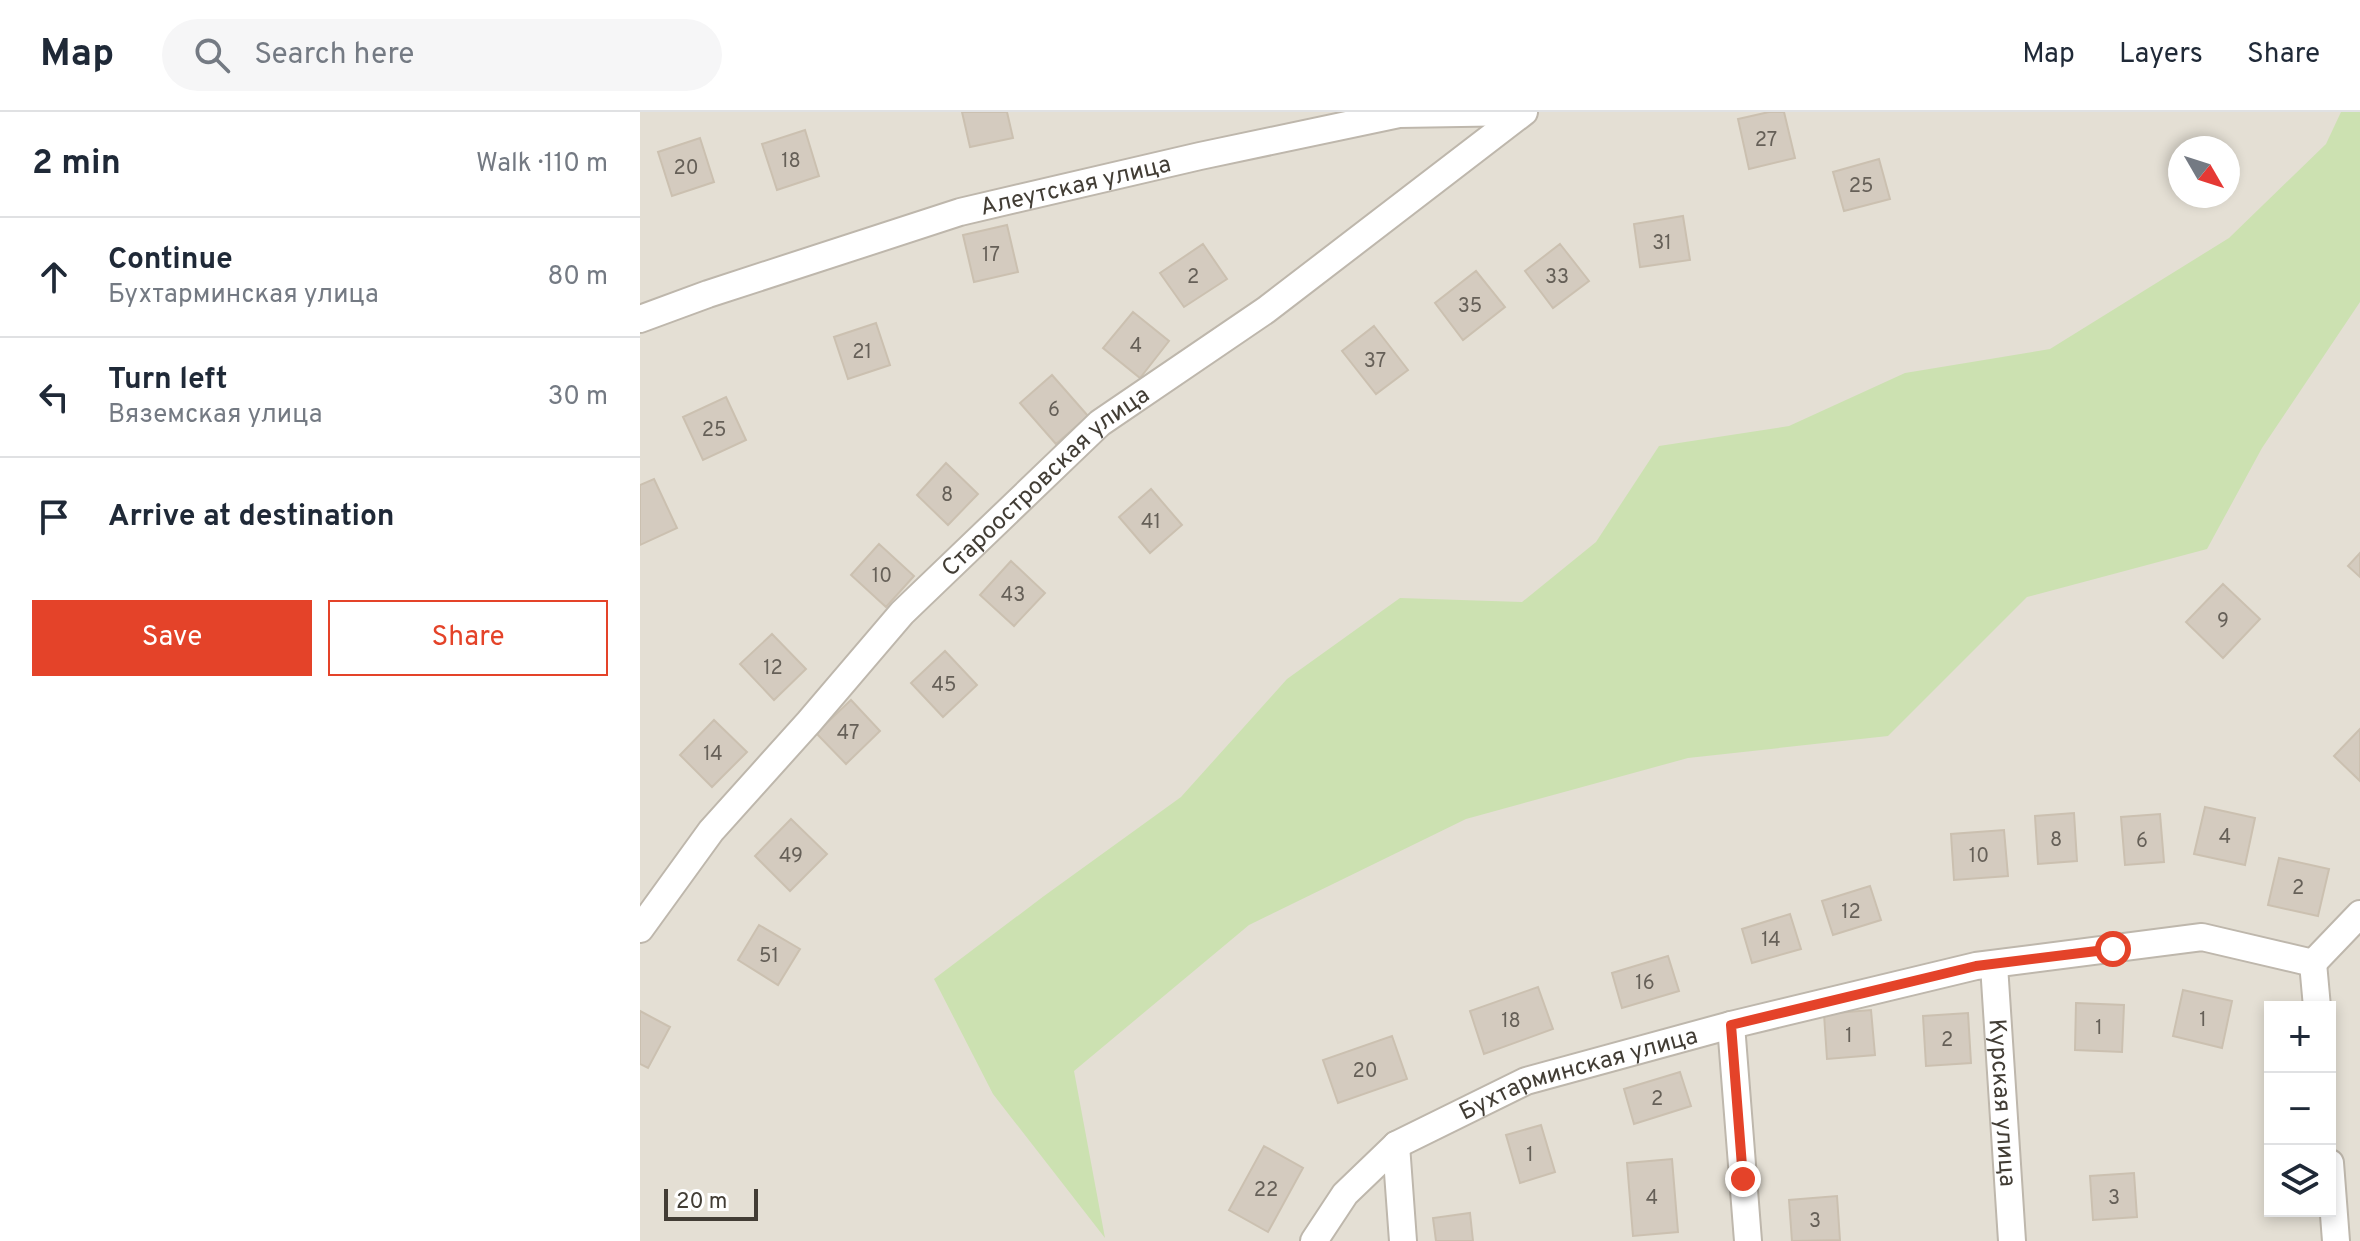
<!DOCTYPE html>
<meta charset="utf-8">
<style>
:root{--surface:#fff;--page:#f6f6f7;--text:#1f2937;--muted:#747a83;--line:#e0e1e3;--accent:#e44329}
body{margin:0;font-family:Overpass,sans-serif;background:var(--page);color:var(--text)}
.controls{position:absolute;right:24px;bottom:24px;display:grid;overflow:hidden;border-radius:0px;box-shadow:0 4px 12px #0003}
.controls button{width:72px;height:72px;display:grid;place-items:center;padding:0;border:0;border-bottom:2px solid var(--line);background:var(--surface);color:var(--text);font:40px sans-serif}
.compass{position:absolute;left:1528px;top:24px;width:72px;height:72px;border-radius:50%;background:var(--surface);box-shadow:0 4px 12px #0003;rotate:129deg}
.scale{position:absolute;left:24px;bottom:20px;width:94px;box-sizing:border-box;padding-left:8px;border:4px solid #423d35;border-top:0;font-size:22px;line-height:28px;white-space:nowrap;color:#423d35;-webkit-text-stroke:6px #fff;paint-order:stroke}
.stop{position:absolute;width:24px;height:24px;margin:-18px;border:6px solid #e44329;border-radius:50%;background:#fff}
.stop.end{background:#e44329;border-color:#fff;box-shadow:0 2px 8px #0008}
.list{margin:0;padding:0;list-style:none}
h2{display:flex;justify-content:space-between;align-items:center;height:104px;margin:0;padding:0 32px;font-size:34px}
h2 small{font-size:26px;font-weight:400;color:var(--muted)}
.list li{display:grid;grid-template-columns:52px 1fr auto;gap:24px;align-items:center;box-sizing:border-box;height:120px;padding:0 32px;border-top:2px solid var(--line)}
.list b{display:block;font-size:30px;white-space:nowrap}
.list p{margin:0;font-size:26px;white-space:nowrap;color:var(--muted)}
.list em{font-size:26px;font-style:normal;color:var(--muted)}
.actions{display:flex;gap:16px;padding:24px 32px}
.actions a{flex:1;padding:18px 0;border:2px solid var(--accent);border-radius:0px;text-align:center;font-size:28px;color:var(--accent)}
.actions .main{background:var(--accent);color:#fff}
.icon{flex:none;width:44px;height:44px;fill:none;stroke:currentColor;stroke-width:2;stroke-linecap:round;stroke-linejoin:round}
.map{position:relative;flex:none;width:1720px;height:1129px;overflow:hidden}
header{display:flex;align-items:center;gap:48px;box-sizing:border-box;height:112px;padding:0 40px;background:var(--surface);border-bottom:2px solid var(--line)}
header strong{font-size:38px}
nav{display:flex;gap:44px;margin-inline-start:auto;font-size:28px}
.search{width:560px;height:72px;background:var(--page);display:flex;align-items:center;gap:20px;box-sizing:border-box;padding:0 28px;border-radius:44px;color:var(--muted);font-size:30px}
main{display:flex}
aside{flex:1;background:var(--surface)}
.map>svg:first-child{display:block}
.residential{fill:#e4dfd4;fill-rule:evenodd}
.green{fill:#cce1b1}
.building{fill:#d4cbbf;stroke:#cbc0b0;stroke-width:2}
.lines{fill:none;stroke-linecap:round;stroke-linejoin:round}
.minor-casing{stroke:#beb7ac;stroke-width:30}
.minor{stroke:#fff;stroke-width:26}
.route{stroke:#e44329;stroke-width:10}
.labels{text-anchor:middle;stroke-width:6;stroke-linejoin:round;paint-order:stroke}
.number-label{font-size:20px;fill:#666058}
.street-label{font-size:24px;fill:#423d35;stroke:#fff}
</style>
<header>
<strong>Map</strong>
<div class="search"><svg class="icon" aria-label="search" viewBox="0 0 24 24"><circle cx="10" cy="10" r="6"/><path d="M15 15l6 6"/></svg>Search here</div>
<nav><a>Map</a><a>Layers</a><a>Share</a></nav>
</header>
<main>
<aside>
<h2>2 min<small>Walk · 110 m</small></h2>
<ul class="list">
<li><svg class="icon" aria-label="ahead" viewBox="0 0 24 24"><path d="M12 20V5M6 11l6-6 6 6"/></svg><div><b>Continue</b><p>Бухтарминская улица</p></div><em>80 m</em></li>
<li><svg class="icon" aria-label="left" viewBox="0 0 24 24"><path d="M17 20v-9H6M10 6l-5 5 5 5"/></svg><div><b>Turn left</b><p>Вяземская улица</p></div><em>30 m</em></li>
<li><svg class="icon" aria-label="arrive" viewBox="0 0 24 24"><path d="M6 21V4h12l-3 4 3 4H6"/></svg><div><b>Arrive at destination</b></div></li>
</ul>
<div class="actions"><a class="main">Save</a><a>Share</a></div>
</aside>
<div class="map">
<svg width="1720" height="1129" viewBox="0 0 1720 1129">
<rect width="100%" height="100%" fill="#f1ede5"/>
<!-- residential -->
<path class="residential" d="M0,0H1720V1129H0ZM1540,36H1588V84H1540ZM1630,895H1690V1099H1630Z"/>
<!-- green -->
<path class="green" d="M1701,0H1720V190L1622,336L1567,437L1387,485L1248,624L1048,646L826,707L609,813L434,959L465,1126L353,982L294,867L404,784L541,685L647,567L760,486L882,490L956,430L1019,334L1149,314L1265,261L1410,237L1589,126L1686,32Z"/>
<!-- building -->
<path class="building" d="M322,0H367L373,26L330,35Z
M1129,0H1144L1155,46L1109,57L1098,7Z
M165,18L179,64L137,78L122,32Z
M60,26L74,70L32,84L18,40Z
M1239,47L1250,87L1204,99L1193,60Z
M1043,104L1050,148L1000,155L994,112Z
M367,113L378,160L334,170L323,123Z
M563,132L587,167L544,195L520,161Z
M920,132L949,169L913,196L885,159Z
M836,159L865,195L823,228L795,191Z
M493,200L529,229L500,266L463,236Z
M236,211L250,253L208,267L194,225Z
M734,214L768,258L736,282L702,239Z
M412,263L448,304L416,332L380,291Z
M86,285L106,328L63,348L43,305Z
M306,351L338,382L308,413L277,383Z
M14,367L37,416L0,433V373Z
M511,377L542,413L510,441L479,405Z
M239,432L274,464L246,495L211,463Z
M1720,441V465L1708,454Z
M371,449L405,481L374,514L340,483Z
M1583,472L1620,507L1583,546L1546,510Z
M132,522L166,557L134,588L100,552Z
M305,539L337,573L303,605L271,571Z
M211,588L240,619L206,652L176,621Z
M74,608L107,640L72,675L40,643Z
M1720,617V669L1694,644Z
M1565,695L1615,706L1605,753L1554,742Z
M1434,701L1437,749L1398,752L1395,704Z
M1520,702L1524,750L1485,753L1481,705Z
M151,707L187,742L150,779L115,744Z
M1364,718L1368,764L1314,768L1311,722Z
M1639,746L1689,757L1678,804L1628,793Z
M1230,774L1241,808L1193,823L1182,789Z
M1150,802L1161,837L1112,851L1102,817Z
M119,813L160,837L138,873L98,848Z
M1028,844L1039,879L982,896L972,861Z
M898,875L913,917L844,942L830,899Z
M1543,878L1592,889L1582,936L1533,924Z
M1436,891L1484,893L1482,940L1435,938Z
M1231,898L1235,943L1187,947L1184,902Z
M0,899L30,915L8,956L0,952Z
M1328,901L1331,951L1286,954L1283,904Z
M752,924L767,967L698,991L683,948Z
M1040,960L1051,994L994,1012L984,977Z
M901,1013L915,1060L880,1071L866,1023Z
M624,1034L663,1056L628,1120L589,1098Z
M1032,1047L1038,1120L993,1124L987,1051Z
M1494,1061L1497,1105L1453,1108L1450,1064Z
M1197,1084L1200,1128L1152,1129L1149,1088Z
M830,1101L833,1129H796L793,1106Z"/>
<g class="lines">
<defs>
<g id="minor">
<path id="s1" d="M0,207L68,182L320,100L560,44L759,2L883,0"/>
<path id="s2" d="M0,817L71,719L169,610L262,501L460,311L626,198L884,0"/>
<path d="M1673,851L1720,802"/>
<path d="M1673,851L1677,895"/>
<path id="s3" d="M1354,853L1372,1129"/>
<path d="M1091,913L1108,1129"/>
<path d="M756,1033L763,1129"/>
<path d="M1690,1051L1696,1129"/>
<path id="s4" d="M674,1129L705,1082L756,1033L886,969L1091,913L1336,854L1562,825L1673,851"/>
</g>
</defs>
<!-- minor casing -->
<use href="#minor" class="minor-casing"/>
<!-- minor -->
<use href="#minor" class="minor"/>
</g>
<g class="lines">
<!-- route -->
<path class="route" d="M1103,1067L1091,913L1336,854L1473,837"/>
</g>
<g class="labels">
<!-- number labels -->
<g class="number-label">
<text x="1126" y="34">27</text>
<text x="151" y="55">18</text>
<text x="46" y="62">20</text>
<text x="1221" y="80">25</text>
<text x="1022" y="137">31</text>
<text x="351" y="149">17</text>
<text x="553" y="171">2</text>
<text x="917" y="171">33</text>
<text x="830" y="200">35</text>
<text x="496" y="240">4</text>
<text x="222" y="246">21</text>
<text x="735" y="255">37</text>
<text x="414" y="304">6</text>
<text x="74" y="324">25</text>
<text x="307" y="389">8</text>
<text x="511" y="416">41</text>
<text x="242" y="470">10</text>
<text x="373" y="489">43</text>
<text x="1583" y="515">9</text>
<text x="133" y="562">12</text>
<text x="304" y="579">45</text>
<text x="208" y="627">47</text>
<text x="73" y="648">14</text>
<text x="1585" y="731">4</text>
<text x="1416" y="734">8</text>
<text x="1502" y="735">6</text>
<text x="151" y="750">49</text>
<text x="1339" y="750">10</text>
<text x="1658" y="782">2</text>
<text x="1211" y="806">12</text>
<text x="1131" y="834">14</text>
<text x="129" y="850">51</text>
<text x="1005" y="877">16</text>
<text x="1563" y="914">1</text>
<text x="871" y="915">18</text>
<text x="1459" y="922">1</text>
<text x="1209" y="930">1</text>
<text x="1307" y="934">2</text>
<text x="725" y="965">20</text>
<text x="1017" y="993">2</text>
<text x="890" y="1049">1</text>
<text x="626" y="1084">22</text>
<text x="1012" y="1092">4</text>
<text x="1474" y="1092">3</text>
<text x="1175" y="1115">3</text>
</g>
<!-- street labels -->
<g class="street-label">
<text dy="8" stroke="none"><textPath href="#s1" startOffset="456">Алеутская улица</textPath></text>
<text dy="8" stroke="none"><textPath href="#s2" startOffset="606">Староостровская улица</textPath></text>
<text dy="8" stroke="none"><textPath href="#s4" startOffset="324">Бухтарминская улица</textPath></text>
<text dy="8" stroke="none"><textPath href="#s3" startOffset="138">Курская улица</textPath></text>
</g>
</g>
</svg>
<div class="controls">
<button>+</button>
<button>−</button>
<button><svg class="icon" aria-label="layers" viewBox="0 0 24 24"><path d="M12 4l9 5-9 5-9-5zM3 14l9 5 9-5"/></svg></button>
</div>
<svg class="compass" viewBox="-18 -18 36 36"><path d="M0-13l5 13h-10z" fill="#e53935"/><path d="M0 13l5-13h-10z" fill="#747a83"/></svg>
<div class="scale">20 m</div>
<div class="stop" style="left:1473px;top:837px"></div>
<div class="stop end" style="left:1103px;top:1067px"></div>
</div>
</main>
